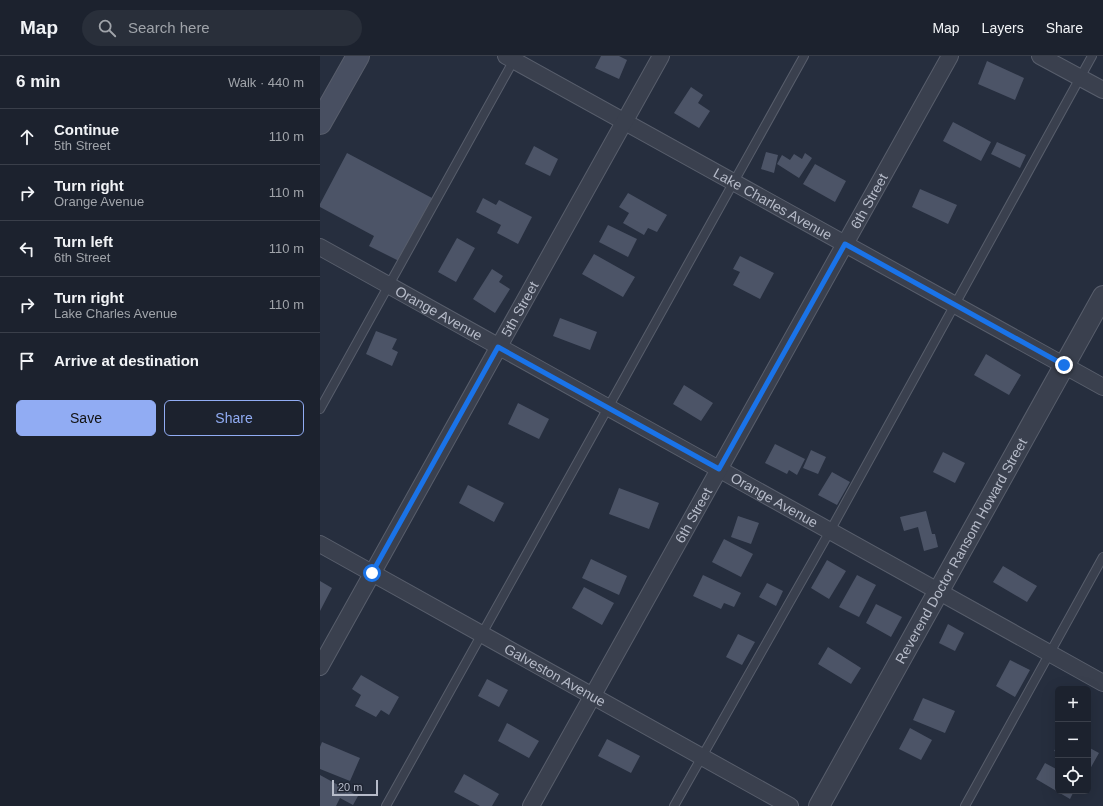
<!DOCTYPE html>
<meta charset="utf-8">
<style>
:root{--surface:#1c222e;--page:#292f3a;--text:#f1f3f6;--muted:#a0a4aa;--line:#3a3f4a;--accent:#91acf3}
body{margin:0;font-family:Helvetica,sans-serif;background:var(--page);color:var(--text)}
.controls{position:absolute;right:12px;bottom:12px;display:grid;overflow:hidden;border-radius:6px;box-shadow:0 4px 16px #0002}
.controls button{width:36px;height:36px;display:grid;place-items:center;padding:0;border:0;border-bottom:1px solid var(--line);background:var(--surface);color:var(--text);font:20px sans-serif}
.scale{position:absolute;left:12px;bottom:10px;width:46px;box-sizing:border-box;padding-left:4px;border:2px solid #b6bbc9;border-top:0;font-size:11px;line-height:14px;white-space:nowrap;color:#b6bbc9;-webkit-text-stroke:3px #1f2533;paint-order:stroke}
.stop{position:absolute;width:12px;height:12px;margin:-9px;border:3px solid #1a73e8;border-radius:50%;background:#fff}
.stop.end{background:#1a73e8;border-color:#fff;box-shadow:0 1px 4px #0008}
.list{margin:0;padding:0;list-style:none}
h2{display:flex;justify-content:space-between;align-items:center;height:52px;margin:0;padding:0 16px;font-size:17px}
h2 small{font-size:13px;font-weight:400;color:var(--muted)}
.list li{display:grid;grid-template-columns:26px 1fr auto;gap:12px;align-items:center;box-sizing:border-box;height:56px;padding:0 16px;border-top:1px solid var(--line)}
.list b{display:block;font-size:15px;white-space:nowrap}
.list p{margin:0;font-size:13px;white-space:nowrap;color:var(--muted)}
.list em{font-size:13px;font-style:normal;color:var(--muted)}
.actions{display:flex;gap:8px;padding:12px 16px}
.actions a{flex:1;padding:9px 0;border:1px solid var(--accent);border-radius:6px;text-align:center;font-size:14px;color:var(--accent)}
.actions .main{background:var(--accent);color:#111}
.icon{flex:none;width:22px;height:22px;fill:none;stroke:currentColor;stroke-width:2;stroke-linecap:round;stroke-linejoin:round}
.map{position:relative;flex:none;width:783px;height:750px;overflow:hidden}
header{display:flex;align-items:center;gap:24px;box-sizing:border-box;height:56px;padding:0 20px;background:var(--surface);border-bottom:1px solid var(--line)}
header strong{font-size:19px}
nav{display:flex;gap:22px;margin-inline-start:auto;font-size:14px}
.search{width:280px;height:36px;background:var(--page);display:flex;align-items:center;gap:10px;box-sizing:border-box;padding:0 14px;border-radius:22px;color:var(--muted);font-size:15px}
main{display:flex}
aside{flex:1;background:var(--surface)}
.map>svg:first-child{display:block}
.building{fill:#4c5467}
.lines{fill:none;stroke-linecap:round;stroke-linejoin:round}
.service-casing{stroke:#585e6c;stroke-width:10}
.minor-casing{stroke:#585e6c;stroke-width:18}
.tertiary-casing{stroke:#585e6c;stroke-width:22}
.secondary-casing{stroke:#585e6c;stroke-width:24}
.service{stroke:#3a404e;stroke-width:8}
.minor{stroke:#3a404e;stroke-width:16}
.tertiary{stroke:#3a404e;stroke-width:20}
.secondary{stroke:#484f61;stroke-width:22}
.route{stroke:#1a73e8;stroke-width:5}
.labels{text-anchor:middle;stroke-width:4;stroke-linejoin:round;paint-order:stroke}
.street-label{font-size:14px;fill:#b6bbc9;stroke:#1f2533}
</style>
<header>
<strong>Map</strong>
<div class="search"><svg class="icon" aria-label="search" viewBox="0 0 24 24"><circle cx="10" cy="10" r="6"/><path d="M15 15l6 6"/></svg>Search here</div>
<nav><a>Map</a><a>Layers</a><a>Share</a></nav>
</header>
<main>
<aside>
<h2>6 min<small>Walk · 440 m</small></h2>
<ul class="list">
<li><svg class="icon" aria-label="ahead" viewBox="0 0 24 24"><path d="M12 20V5M6 11l6-6 6 6"/></svg><div><b>Continue</b><p>5th Street</p></div><em>110 m</em></li>
<li><svg class="icon" aria-label="right" viewBox="0 0 24 24"><path d="M7 20v-9h11M14 6l5 5-5 5"/></svg><div><b>Turn right</b><p>Orange Avenue</p></div><em>110 m</em></li>
<li><svg class="icon" aria-label="left" viewBox="0 0 24 24"><path d="M17 20v-9H6M10 6l-5 5 5 5"/></svg><div><b>Turn left</b><p>6th Street</p></div><em>110 m</em></li>
<li><svg class="icon" aria-label="right" viewBox="0 0 24 24"><path d="M7 20v-9h11M14 6l5 5-5 5"/></svg><div><b>Turn right</b><p>Lake Charles Avenue</p></div><em>110 m</em></li>
<li><svg class="icon" aria-label="arrive" viewBox="0 0 24 24"><path d="M6 21V4h12l-3 4 3 4H6"/></svg><div><b>Arrive at destination</b></div></li>
</ul>
<div class="actions"><a class="main">Save</a><a>Share</a></div>
</aside>
<div class="map">
<svg width="783" height="750" viewBox="0 0 783 750">
<rect width="100%" height="100%" fill="#262e3e"/>
<!-- building -->
<path class="building" d="M281,0H299L307,4L299,23L275,12Z
M667,5L704,22L695,44L658,28Z
M371,31L383,39L378,47L390,55L379,72L354,57Z
M633,66L671,86L661,105L623,85Z
M677,86L706,99L700,112L671,98Z
M214,90L238,103L230,120L205,108Z
M446,96L458,99L454,117L441,113Z
M27,97L112,142L79,205L49,190L54,180L0,151V148Z
M485,97L492,102L479,122L457,108L462,99L470,104L474,98L482,103Z
M495,108L526,125L515,146L483,128Z
M600,133L637,149L628,168L592,151Z
M308,137L347,159L337,176L328,172L324,179L303,167L309,157L299,151Z
M163,142L176,149L179,144L212,161L198,188L177,177L181,169L156,156Z
M288,169L317,183L308,201L279,186Z
M137,182L155,192L136,226L118,216Z
M274,198L315,221L303,241L262,218Z
M420,200L454,217L440,243L413,229L420,216L413,213Z
M172,213L183,220L179,226L190,233L175,257L153,243Z
M240,262L277,276L270,294L233,280Z
M56,275L77,283L72,293L78,296L72,310L46,298Z
M666,298L701,319L689,339L654,319Z
M364,329L393,347L381,365L353,348Z
M198,347L229,363L219,383L188,368Z
M455,388L485,403L477,419L469,414L467,418L445,407Z
M491,394L506,401L498,418L483,412Z
M623,396L645,407L635,427L613,416Z
M512,416L530,426L517,449L498,439Z
M148,429L184,447L174,466L139,447Z
M299,432L339,447L329,473L289,458Z
M606,455L612,478H615L618,491L604,495L598,471L584,475L580,461Z
M418,460L439,467L431,488L411,481Z
M404,483L433,498L421,521L392,506Z
M271,503L307,520L299,539L262,522Z
M507,504L526,515L509,543L491,532Z
M683,510L717,530L707,546L673,526Z
M383,519L421,537L414,551L404,547L401,553L373,540Z
M537,519L556,529L539,561L519,551Z
M0,525L12,532L0,555Z
M447,527L463,535L456,550L439,541Z
M264,531L294,547L282,569L252,552Z
M556,548L582,561L571,581L546,567Z
M628,568L644,577L635,595L619,587Z
M418,578L435,586L422,609L406,601Z
M508,591L541,612L531,628L498,608Z
M690,604L710,614L695,641L676,630Z
M41,619L79,641L69,659L61,654L56,661L35,650L41,639L32,633Z
M167,623L188,634L179,651L158,640Z
M603,642L635,655L625,677L593,664Z
M187,667L219,685L209,702L178,685Z
M590,672L612,684L601,704L579,693Z
M287,683L320,700L311,717L278,700Z
M2,686L40,702L30,725L0,713V691Z
M738,688V696L734,695Z
M768,691L779,697L770,713L768,712Z
M725,707L738,714V735H754L750,743L716,723Z
M144,718L179,738L172,750H160L134,736Z
M0,719L38,740L33,749L20,742L16,750H0Z"/>
<g class="lines">
<defs>
<path id="service" d="M0,353L195,2
M66,750L484,0
M354,750L510,475L772,0
M645,750L783,501"/>
<g id="minor">
<path id="s1" d="M186,0L783,331"/>
<path d="M720,0L783,34"/>
<path id="s2" d="M0,191L783,627"/>
<path id="s3" d="M0,488L470,750"/>
<path id="s4" d="M0,611L341,0"/>
<path id="s5" d="M211,750L630,0"/>
</g>
<g id="tertiary">
<path id="s6" d="M499,750L783,240"/>
</g>
<path id="secondary" d="M0,67L38,0"/>
</defs>
<!-- service casing -->
<use href="#service" class="service-casing"/>
<!-- minor casing -->
<use href="#minor" class="minor-casing"/>
<!-- tertiary casing -->
<use href="#tertiary" class="tertiary-casing"/>
<!-- secondary casing -->
<use href="#secondary" class="secondary-casing"/>
<!-- service -->
<use href="#service" class="service"/>
<!-- minor -->
<use href="#minor" class="minor"/>
<!-- tertiary -->
<use href="#tertiary" class="tertiary"/>
<!-- secondary -->
<use href="#secondary" class="secondary"/>
</g>
<g class="lines">
<!-- route -->
<path class="route" d="M52,517L178,291L399,413L525,188L744,309"/>
</g>
<g class="labels">
<!-- street labels -->
<g class="street-label">
<text dy="5" stroke="none"><textPath href="#s5" startOffset="693">6th Street</textPath></text>
<text dy="5" stroke="none"><textPath href="#s1" startOffset="305">Lake Charles Avenue</textPath></text>
<text dy="5" stroke="none"><textPath href="#s4" startOffset="410">5th Street</textPath></text>
<text dy="5" stroke="none"><textPath href="#s2" startOffset="136">Orange Avenue</textPath></text>
<text dy="5" stroke="none"><textPath href="#s2" startOffset="520">Orange Avenue</textPath></text>
<text dy="5" stroke="none"><textPath href="#s5" startOffset="333">6th Street</textPath></text>
<text dy="5" stroke="none"><textPath href="#s6" startOffset="292">Reverend Doctor Ransom Howard Street</textPath></text>
<text dy="5" stroke="none"><textPath href="#s3" startOffset="269">Galveston Avenue</textPath></text>
</g>
</g>
</svg>
<div class="controls">
<button>+</button>
<button>−</button>
<button><svg class="icon" aria-label="locate" viewBox="0 0 24 24"><circle cx="12" cy="12" r="6"/><path d="M12 2v4M12 18v4M2 12h4M18 12h4"/></svg></button>
</div>
<div class="scale">20 m</div>
<div class="stop" style="left:52px;top:517px"></div>
<div class="stop end" style="left:744px;top:309px"></div>
</div>
</main>
